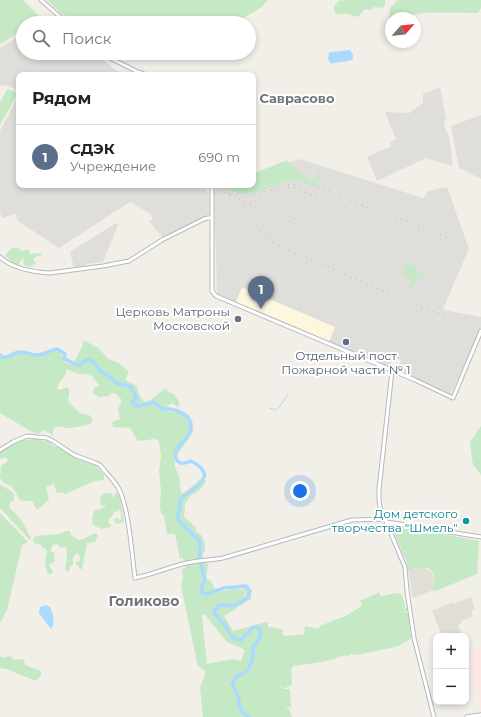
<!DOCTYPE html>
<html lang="ru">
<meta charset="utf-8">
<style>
:root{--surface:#fff;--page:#f6f6f6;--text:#222;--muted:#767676;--line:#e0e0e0;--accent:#0b8043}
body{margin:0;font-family:Montserrat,sans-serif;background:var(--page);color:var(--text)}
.controls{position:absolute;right:12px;bottom:12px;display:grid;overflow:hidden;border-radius:8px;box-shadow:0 2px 6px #0003}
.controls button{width:36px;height:36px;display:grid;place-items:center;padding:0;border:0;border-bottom:1px solid var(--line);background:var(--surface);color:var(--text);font:20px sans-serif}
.compass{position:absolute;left:385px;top:12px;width:36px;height:36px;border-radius:50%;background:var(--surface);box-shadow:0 2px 6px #0003;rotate:63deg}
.you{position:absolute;left:300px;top:491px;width:14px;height:14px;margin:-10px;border:3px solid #fff;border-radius:50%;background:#1a73e8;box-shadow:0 0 0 6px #1a73e833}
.badge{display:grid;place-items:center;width:26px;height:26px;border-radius:50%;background:var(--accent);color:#fff;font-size:13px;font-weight:700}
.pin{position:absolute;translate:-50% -33px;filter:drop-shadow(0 1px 2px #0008)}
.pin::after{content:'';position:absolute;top:21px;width:14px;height:12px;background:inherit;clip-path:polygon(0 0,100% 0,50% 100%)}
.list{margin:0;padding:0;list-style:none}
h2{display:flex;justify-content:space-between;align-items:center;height:52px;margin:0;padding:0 16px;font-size:17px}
h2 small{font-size:13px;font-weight:400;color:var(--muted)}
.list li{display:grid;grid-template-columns:26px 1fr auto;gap:12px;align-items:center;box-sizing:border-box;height:64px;padding:0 16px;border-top:1px solid var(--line)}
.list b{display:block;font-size:15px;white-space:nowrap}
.list p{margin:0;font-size:13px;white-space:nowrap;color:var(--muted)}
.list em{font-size:13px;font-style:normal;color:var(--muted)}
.icon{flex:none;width:22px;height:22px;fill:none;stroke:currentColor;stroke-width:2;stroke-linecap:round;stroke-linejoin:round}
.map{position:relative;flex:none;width:481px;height:717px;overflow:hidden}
.search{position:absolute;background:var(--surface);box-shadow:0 2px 6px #0003;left:16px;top:16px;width:240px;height:44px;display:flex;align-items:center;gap:10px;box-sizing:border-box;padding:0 14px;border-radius:22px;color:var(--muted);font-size:15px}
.panel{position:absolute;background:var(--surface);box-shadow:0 2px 6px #0003;left:16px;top:72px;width:240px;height:116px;border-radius:8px}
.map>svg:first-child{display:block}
.commercial{fill:#fef7e0}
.industrial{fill:#e0deda}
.education{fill:#e1ded6}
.medical{fill:#fce8e6}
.green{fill:#c5e8c5;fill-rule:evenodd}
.water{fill:#aadaff}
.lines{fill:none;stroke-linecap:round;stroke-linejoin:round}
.stream{stroke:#aadaff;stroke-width:1}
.river{stroke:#aadaff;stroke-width:3.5}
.tertiary-casing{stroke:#b5b8bc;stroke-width:5}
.secondary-casing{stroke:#b6babf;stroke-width:5.5}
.tertiary{stroke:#fff;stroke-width:3}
.secondary{stroke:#fff;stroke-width:3.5}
.rail{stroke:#b6b7b8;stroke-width:1;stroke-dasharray:1 5;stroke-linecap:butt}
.worship-dot{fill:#6b7280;stroke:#fff;stroke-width:1.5}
.service-dot{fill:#5c6f8a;stroke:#fff;stroke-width:1.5}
.culture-dot{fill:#0f9aa8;stroke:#fff;stroke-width:1.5}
.labels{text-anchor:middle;stroke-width:4;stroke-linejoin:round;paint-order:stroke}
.worship-label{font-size:12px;fill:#5b616d;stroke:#fff;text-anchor:end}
.service-label{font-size:12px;fill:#4e5e75;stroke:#fff}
.culture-label{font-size:12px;fill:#0d838f;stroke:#fff;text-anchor:end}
.neighbourhood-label{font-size:13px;font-weight:bold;fill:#70757a;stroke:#fff}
.quarter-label{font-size:14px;font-weight:bold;fill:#70757a;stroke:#fff}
</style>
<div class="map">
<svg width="481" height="717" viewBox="0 0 481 717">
<rect width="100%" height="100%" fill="#f1efe8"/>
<!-- commercial -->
<path class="commercial" d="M241,287L335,327L329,342L236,302Z"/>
<!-- industrial -->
<path class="industrial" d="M23,33V53H94L122,75H19V91L6,85L0,86V48Z
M440,87L446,120L444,124L445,129L449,136L453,166L426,158L377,181L367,157L391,146L390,142L396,139L385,112L409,113L423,103V94Z
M19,94V185H204L209,195V215L163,238L149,221L153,219L151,214L130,202L59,248L18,221L15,214L2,218L0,212V131Z
M481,115V179L459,168L451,126Z
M300,159L423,198L428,191L447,187L469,249L443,309L449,311L481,317V327L451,394L397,370L401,360L393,357L389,367L329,342L335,327L242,287L236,302L217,294L214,187L220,185H253V174Z
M116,223L118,225L103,262L86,264L85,266L74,268L70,252Z"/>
<!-- education -->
<path class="education" d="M417,568L419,572L425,568L433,574V590L414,598L412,597L409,572Z
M471,597L475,609L471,611L473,616L461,621L462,623L458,625L461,633L454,636H444L441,633L432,611L453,602L454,604Z"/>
<!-- medical -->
<path class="medical" d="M481,645V710H480L467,669L475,647Z"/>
<!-- green -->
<path class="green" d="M0,0H23L45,22L44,23H23V30L0,44Z
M47,0H268L262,7L235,23H82L62,14Z
M340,0L344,1L346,0H385V5L383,8L375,7L372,8L371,10L365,9L358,17L348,14H336L334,10V6Z
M398,0H481V8L478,13C460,13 442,12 425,13C413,14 403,18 391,18V20H389L390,8Z
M7,89L18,93L0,125V103Z
M287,160C292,167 306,180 314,181L318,172L323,174L317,186L302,182L300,180C296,180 291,180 287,181C270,186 245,202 228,189L229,185H253V174Z
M12,248H18L22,251L28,249L30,254L33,253L37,254L41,253L42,254L41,256H37L33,259L36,263L30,267L24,265L23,257L19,264L15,265L5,255Z
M408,264L416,267L417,272L426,276L425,279L419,275L412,290L409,289L411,282V279L402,273L405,267Z
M85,341L91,344L93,346L97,347L109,359L119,363L129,372L125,380L137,386L139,395L144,402L149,401L166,388L168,392L174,394L180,404L179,406L177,407L172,403L163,409C167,411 173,413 176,410C191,415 191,416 193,432L177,455V457H175V467L179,476L181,493H184L202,478L206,481C202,487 199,493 191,495L185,503L184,517L196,527V531C204,535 205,543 205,551L203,553V557C198,560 190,561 184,562L183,558L180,559L175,534H167L164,516L161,513L160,506L161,490L159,471L161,456L159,441L154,439L138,441L130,428L113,427L112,422L120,419L118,409L121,402V399L115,393H112L107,397L104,396L100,398L92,392L96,386L100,387L92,376L87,374H79L66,369V374L59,383L57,388L60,390L67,387C71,391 69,395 68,401L81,414L89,415L92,419V423C85,426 76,427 69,428C62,428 59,424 53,429V435L43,430L38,434L32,432L0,413V353L3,356C12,356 21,352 31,353L34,356C47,353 61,344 64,362L72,364L75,361L83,345L82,342Z
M481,426V475L473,465L470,442Z
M37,439L49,442L53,446L61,448L79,460L94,464L104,474V480L95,481L65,494L61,492L57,494L54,484L46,487L49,500L38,509H36L33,501H21C15,495 16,485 5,484L0,478L1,466L8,461L6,457L2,459L0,458V451C5,448 11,443 17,441C24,439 30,440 37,439Z
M0,485C4,487 12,491 14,494V500L10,503L9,507L20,518L31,538L30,540L0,508Z
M116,492L120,496L124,522L116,524L114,519L118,518L119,521L121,520V512L118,508V512L115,511L112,516L109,518L108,523L111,525L110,527L102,529L93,525L92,519L94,510H99L106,506L105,505L101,506L100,497L103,494L111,493L113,497Z
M0,513L28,542L22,545L7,610L0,623Z
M390,524L479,541L477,574L433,592L434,573L426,567L419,571L416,568L408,572L407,563Z
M66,531H70L71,535L79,540C85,539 90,535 96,533L98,536L95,542L87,543L82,569H80L75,562H79L80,558L79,554L77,553C72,556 73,560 73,564L70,567L69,571L68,572L65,569C66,562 69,553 65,546L61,548L57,544L53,545L51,548V552L55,553L54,557L55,561L49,565L53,572L52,574H48L45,564L47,550L42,547L40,544L34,543L33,539L36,536L60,534Z
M206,562L208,564L206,580H210C212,583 215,589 217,591C224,594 235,584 245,592L244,598L246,595L245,591L242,589L243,587L247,586L251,591V599L240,606L239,605L237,608L224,616L233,631L266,622L268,623V627L282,629L283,634L285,636C292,636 297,634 304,635L305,626L319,629L320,626C334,620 350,616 362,605L360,601L380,592V596H382L398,593L402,595L405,606L403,611L407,607L408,611L403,613H408L411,637L410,640C405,641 401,645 396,647C383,650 370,652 357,655L351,654L347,656L343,655L342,657L340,656C333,662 304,664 293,666L291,670L292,685L286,688L280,686L281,691V687H284V689H290L291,707H285L289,709L292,717H203L200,688L205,675V671L198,666L197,662L181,586L183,578L182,568L185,569L186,564H188ZM202,615H205L227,642L245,650L241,661L233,659L207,664Z
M0,656L4,658L10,656L14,660L19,659L24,660L25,665L41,671V675L37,680H33L7,669L0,668Z"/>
<!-- water -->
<path class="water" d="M350,50L353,55V59C346,63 339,61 331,64L328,59L329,53L331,52Z
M46,605L50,607C53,614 56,623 51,629L39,613L40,607Z"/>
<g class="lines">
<!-- stream -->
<path class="stream" d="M270,408L275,410C281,407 284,400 288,394"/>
<!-- river -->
<path class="river" d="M0,355L1,357C8,358 10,355 16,353C22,350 29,354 35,355C41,356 50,350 57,349L65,354L64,359C70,360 74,365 80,365L86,360H92L100,370L116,382L118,384L130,386L137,398L132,402C142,414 151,393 161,409C174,408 196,414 190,432C188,439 180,443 177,449C175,453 175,454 176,458C179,466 185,463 191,461C195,463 198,465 201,468C214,482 185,491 180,501C179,504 180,504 180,508C179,513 176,515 178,520L198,539L201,545L199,557L205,580L201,588L202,593L207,594L224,588L246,586L250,591C249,596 248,597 245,599C233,608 233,605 220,605L214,611C216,616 219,619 223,623C229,630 230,640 241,640L253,627L259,628C262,639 259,639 253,647C253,654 252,667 246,671C238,678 238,673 232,684C234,688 236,692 238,697C241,707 238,711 249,717"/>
<defs>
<path id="tertiary" d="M41,0L67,23
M100,53L138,72L142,73
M139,75L142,73L146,75
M212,185V291L216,296L415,380L453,398L481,331
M0,257C13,269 33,272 50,273L103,266L129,261L162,240L204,219L208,218H211
M392,371L379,489V500L380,507L405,567L407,591L414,638L434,717
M0,450L13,442L27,436L47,438L53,441L74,455L96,463L100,465C106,473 114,480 119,489C129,510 132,554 135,578C155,574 173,565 192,562C202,560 212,560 223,558L352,520L386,519
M387,522L481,537"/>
<path id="secondary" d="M467,717L481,715"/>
</defs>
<!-- tertiary casing -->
<use href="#tertiary" class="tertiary-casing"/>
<!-- secondary casing -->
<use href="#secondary" class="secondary-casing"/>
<!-- tertiary -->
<use href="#tertiary" class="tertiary"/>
<!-- secondary -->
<use href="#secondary" class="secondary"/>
<!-- rail -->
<path class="rail" d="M207,185L226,193L236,199L248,211L260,231L273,243L422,308L454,318
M288,187L296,188L324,200
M230,194L243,197L262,193L288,185L306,183L324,189L390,217L403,220L457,242
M239,199L296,225"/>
</g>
<!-- markers -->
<circle class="worship-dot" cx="238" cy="319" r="4"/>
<circle class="service-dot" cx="346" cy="342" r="4"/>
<circle class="culture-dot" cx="466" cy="521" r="4"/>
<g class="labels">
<!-- worship labels -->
<g class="worship-label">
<text x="230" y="316">Церковь Матроны<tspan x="230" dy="14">Московской</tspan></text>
</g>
<!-- service labels -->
<g class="service-label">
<text x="346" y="360">Отдельный пост<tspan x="346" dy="14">Пожарной части № 1</tspan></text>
</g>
<!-- culture labels -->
<g class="culture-label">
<text x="458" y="518">Дом детского<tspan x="458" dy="14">творчества "Шмель"</tspan></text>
</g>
<!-- neighbourhood labels -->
<g class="neighbourhood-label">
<text x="297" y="103">Саврасово</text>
</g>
<!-- quarter labels -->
<g class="quarter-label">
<text x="144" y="606">Голиково</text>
</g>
</g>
</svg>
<div class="controls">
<button>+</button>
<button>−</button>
</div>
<svg class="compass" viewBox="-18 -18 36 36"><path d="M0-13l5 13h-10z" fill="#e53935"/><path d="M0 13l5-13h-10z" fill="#767676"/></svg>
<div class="you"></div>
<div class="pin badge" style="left:261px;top:309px;background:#5c6f8a">1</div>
<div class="search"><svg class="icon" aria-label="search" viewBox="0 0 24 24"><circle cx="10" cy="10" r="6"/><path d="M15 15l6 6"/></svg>Поиск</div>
<section class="panel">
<h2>Рядом<small></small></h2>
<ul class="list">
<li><span class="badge" style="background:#5c6f8a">1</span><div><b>СДЭК</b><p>Учреждение</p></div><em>690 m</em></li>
</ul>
</section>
</div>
